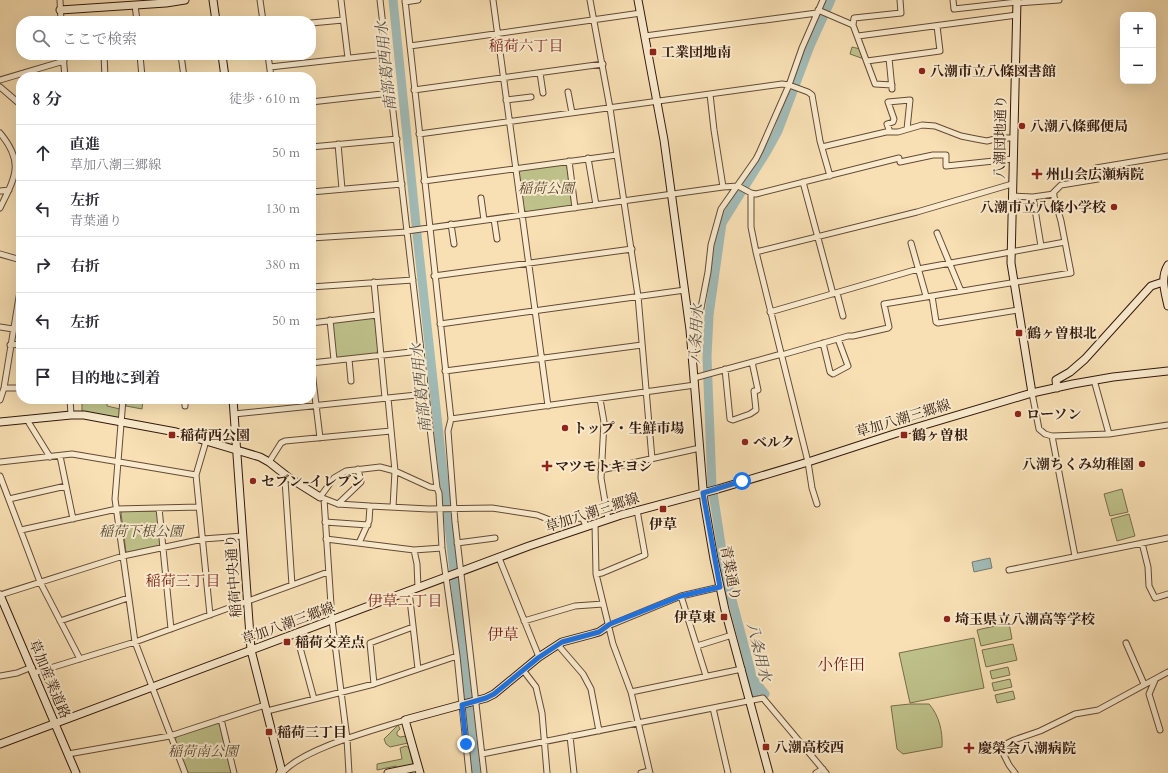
<!DOCTYPE html>
<html lang="ja">
<meta charset="utf-8">
<style>
:root{--surface:#fff;--page:#f2f2f3;--text:#2b2b33;--muted:#7c7c81;--line:#e1e1e2}
body{margin:0;font-family:Cardo,"Noto Serif JP",serif;background:var(--page);color:var(--text)}
.controls{position:absolute;right:12px;top:12px;display:grid;overflow:hidden;border-radius:8px;box-shadow:0 4px 16px #0002}
.controls button{width:36px;height:36px;display:grid;place-items:center;padding:0;border:0;border-bottom:1px solid var(--line);background:var(--surface);color:var(--text);font:20px sans-serif}
.stop{position:absolute;width:12px;height:12px;margin:-9px;border:3px solid #1a73e8;border-radius:50%;background:#fff}
.stop.end{background:#1a73e8;border-color:#fff;box-shadow:0 1px 4px #0008}
.list{margin:0;padding:0;list-style:none}
h2{display:flex;justify-content:space-between;align-items:center;height:52px;margin:0;padding:0 16px;font-size:17px}
h2 small{font-size:13px;font-weight:400;color:var(--muted)}
.list li{display:grid;grid-template-columns:26px 1fr auto;gap:12px;align-items:center;box-sizing:border-box;height:56px;padding:0 16px;border-top:1px solid var(--line)}
.list b{display:block;font-size:15px;white-space:nowrap}
.list p{margin:0;font-size:13px;white-space:nowrap;color:var(--muted)}
.list em{font-size:13px;font-style:normal;color:var(--muted)}
.icon{flex:none;width:22px;height:22px;fill:none;stroke:currentColor;stroke-width:2;stroke-linecap:round;stroke-linejoin:round}
.map{position:relative;flex:none;width:1168px;height:773px;overflow:hidden}
.search{position:absolute;background:var(--surface);box-shadow:0 4px 16px #0002;left:16px;top:16px;width:300px;height:44px;display:flex;align-items:center;gap:10px;box-sizing:border-box;padding:0 14px;border-radius:16px;color:var(--muted);font-size:15px}
.panel{position:absolute;background:var(--surface);box-shadow:0 4px 16px #0002;left:16px;top:72px;width:300px;height:332px;border-radius:16px}
.map>svg:first-child{display:block}
.green{fill:#bfc28b;stroke:#786d4c}
.water{fill:#a1bbb7;stroke:#747a73}
.lines{fill:none;stroke-linecap:round;stroke-linejoin:round}
.river{stroke:#a1bbb7;stroke-width:9}
.street-casing{stroke:#634a37;stroke-width:7}
.secondary-casing{stroke:#31180d;stroke-width:9}
.street{stroke:#faebce;stroke-width:5}
.secondary{stroke:#faebce;stroke-width:7}
.route{stroke:#1a73e8;stroke-width:5}
.poi-dot{fill:#8f2418;stroke:#faebce;stroke-width:1.5}
.labels{text-anchor:middle;stroke-width:4;stroke-linejoin:round;paint-order:stroke}
.poi-label{font-size:14px;font-weight:bold;fill:#31180d;stroke:#faebce;text-anchor:start}
.street-label{font-size:14px;fill:#31180d;stroke:#faebce}
.park-label{font-size:14px;font-style:italic;fill:#5c4b33;stroke:#faebce}
.neighbourhood-label{font-size:15px;fill:#7a1f14;stroke:#faebce}
.water-label{font-size:15px;font-style:italic;fill:#585148;stroke:#faebce}
.quarter-label{font-size:16px;fill:#7a1f14;stroke:#faebce}
</style>
<div class="map">
<svg width="1168" height="773" viewBox="0 0 1168 773">
<rect width="100%" height="100%" fill="#f8e0b4"/>
<filter id="stains"><feTurbulence type="fractalNoise" baseFrequency=".005" numOctaves="4"/><feColorMatrix values="0 0 0 0 .2 0 0 0 0 .09 0 0 0 0 .02 0 0 0 .5 -.17"/></filter>
<radialGradient id="worn" r=".72"><stop offset=".6" stop-color="#630" stop-opacity="0"/><stop offset="1" stop-color="#630" stop-opacity=".3"/></radialGradient>
<!-- green -->
<path class="green" d="M852,47L860,49L864,59L850,54Z
M565,164L567,165L572,204L571,206L527,212L524,210L519,173L521,170Z
M372,318L375,320L378,350L376,354L337,358L335,356L332,324L334,322Z
M82,399H107V406L120,409V416L117,418L82,411Z
M126,399H143L142,409L126,406Z
M1122,489L1128,512L1110,516L1104,494Z
M122,511H155L157,512L160,544L159,546L128,553L126,552L121,513Z
M1129,514L1135,536L1117,541L1111,519Z
M1009,623L1012,639L981,646L977,630Z
M974,638L984,688L910,703L899,653Z
M1013,644L1017,660L986,667L982,650Z
M1008,667L1010,675L992,679L990,671Z
M1010,679L1012,687L994,691L992,683Z
M1013,691L1015,699L997,703L995,695Z
M910,704H929C939,715 943,732 942,747L903,754L897,749L891,706Z
M217,723L220,725L232,773H188L175,740L177,736Z
M398,725L400,729L397,732V735L400,737L406,736L408,743L390,747L386,744L384,739Z
M406,746L409,748L413,765L397,768L396,766L377,770V764L402,759L400,748Z"/>
<!-- water -->
<path class="water" d="M990,558L992,568L974,572L972,562Z"/>
<g class="lines">
<!-- river -->
<path class="river" d="M393,0L417,234L476,773
M753,679L765,694
M755,693L750,668L726,577L712,486L707,357L709,315L722,223L767,151L778,131L810,46L831,0"/>
<defs>
<path id="street" d="M60,0L61,21
M260,0L263,21
M341,0L348,58
M380,0C399,163 418,325 437,488L439,493L442,548L457,656L469,773
M405,0L451,419L448,431L455,522L484,773
M493,0L548,406
M590,0L610,108L638,296L652,459
M953,0L954,9L1017,2
M405,2L418,0
M1017,3L1059,0
M135,5L137,21
M818,10L853,25L875,84L892,85
M311,23L343,20
M853,25L854,18L901,13L900,0
M645,36L817,13
M858,36L1017,15
M410,46L641,13
M63,55L65,77
M104,55L105,77
M140,55L142,77
M181,55L184,77
M268,55L271,77
M889,58L892,89
M867,61L940,51L937,26
M270,67L386,54
M540,73L543,93
M0,80L64,61
M0,87L21,105
M414,90L603,64
M568,92L572,113
M710,94L714,130L723,187
M506,100L531,97
M311,102L391,93
M890,132L887,124L893,122L894,119L888,102L910,100L907,129
M0,133C25,163 15,177 0,208
M419,134L782,84L789,85L808,92L812,95L820,141L830,176
M338,144L342,189
M311,147L397,139
M822,147L886,132H898L922,125L935,126L961,136L976,139L987,141L999,138H1013
M588,158L596,205
M569,161L575,208
M900,162L933,155H946V166L1013,159
M424,181L617,155
M803,182L833,294
M0,191L9,190
M311,192L402,184
M751,193V227L756,252L808,462L812,488L817,504
M1012,196L1033,197L1054,194
M1033,197L1041,246
M481,198L484,220
M494,219L497,239
M451,224L454,244
M407,231L723,187L738,186L751,193L756,194L899,158
M937,233L961,291
M311,238L407,232
M911,243L926,296
M756,252L917,212L1012,184
M0,254L21,260
M434,276L632,249
M374,282L385,398
M311,287L413,280
M837,293L843,316
M932,296L936,322L938,323L1018,310
M770,312L918,269L1065,242
M688,316L700,313L708,272L711,245L721,209L756,159L760,151L789,85L802,48L823,0
M330,320L334,360
M311,323L377,315
M440,324L685,290
M0,327L13,329
M823,343L830,372L833,374L848,366L838,339
M10,345L21,344
M349,359L351,381
M311,363L420,351
M311,363L320,438
M725,369L730,419L733,420L750,414L756,410L754,391L758,390L752,362
M445,371L642,345
M694,378L778,355L785,354L848,336H853L888,328L889,327L884,304L1071,273L1061,221L1053,193L1061,185L1098,179L1096,168L1168,156
M1094,380L1109,434
M4,388H21
M1032,393L1039,429L1045,434L1052,436L1109,434L1168,425
M388,398L395,471L393,507
M70,399L71,415
M123,399L115,499L135,642L185,773
M185,399V406
M600,399L604,422L601,478L608,519
M0,400L4,388L21,285
M234,414L426,394
M28,419L29,423L50,457
M451,419L695,385
M1052,436L1075,556
M206,441L196,475L210,615
M60,456L73,519
M0,462L72,454L196,475
M269,462L281,443L285,441L391,431
M601,470L700,448
M0,476L40,582L80,659
M288,477L285,480L292,585
M437,488L430,487L395,471L380,467L346,471L334,478L320,497L338,504L370,506L429,509L492,508L537,515L550,520L580,518L583,519L586,526
M9,499L66,486
M324,499L332,620L347,739L349,773
M338,504L361,482L358,469
M159,508L171,629
M325,522L368,525
M595,523L596,574L613,644L631,692L650,773
M21,530L117,509L199,507
M326,539L414,550L442,548
M359,543L369,521L370,506
M457,543L495,538
M1142,543L1148,567L1149,586L1155,598L1168,594
M414,550L417,564L418,588
M499,558L539,657
M1009,570L1168,538
M596,574L602,573L645,555L637,510
M409,591L418,669
M0,595L123,556L203,539L243,536
M681,596L706,676
M60,621L128,598
M524,621L575,606L603,604
M608,626L681,596L720,587
M296,633L314,699
M1126,643L1144,684
M558,645L583,674L591,689L599,731
M697,646L732,635
M523,670L536,687L542,713L547,773
M34,673L135,642L328,572
M0,676L17,673L32,667
M1155,680L1149,694L1160,730
M374,684L370,643L413,627
M631,692L742,669
M713,708L728,773
M267,711L374,684L457,656
M221,719L234,773
M570,736L574,773
M68,754L170,736L265,705
M482,754L763,698L826,773
M282,773C304,748 372,731 405,720
M641,773L649,771
M816,773L823,769
M1015,773L1009,765L1001,749L1002,746L1014,740L1040,731L1075,714L1098,710L1168,672"/>
<path id="secondary" d="M213,0L216,21
M638,0L664,140L690,330L704,501L714,559L725,610L769,773
M1017,0L1011,263L1032,393
M60,10L166,3L185,0
M222,55L225,77
M1168,265C1160,278 1165,292 1168,306
M1057,388L1056,380L1070,372L1085,359L1151,286L1163,282
M233,399L251,650L282,772L280,773
M0,422L71,415H84L176,432L260,457L269,462L288,477L320,497
M0,595L76,773
M0,744L529,546L621,515L718,489L808,462L894,434L1032,393L1073,384L1113,377L1168,371
M388,773L418,767
M420,773L405,720L486,698L494,694L539,657L562,642L592,634L599,632L608,626"/>
</defs>
<!-- street casing -->
<use href="#street" class="street-casing"/>
<!-- secondary casing -->
<use href="#secondary" class="secondary-casing"/>
<!-- street -->
<use href="#street" class="street"/>
<!-- secondary -->
<use href="#secondary" class="secondary"/>
</g>
<g class="lines">
<!-- route -->
<path class="route" d="M466,744L462,705L486,698L494,694L538,658L562,642L599,632L610,624L681,596L720,587L703,493L742,481"/>
</g>
<!-- markers -->
<g class="poi-dot">
<rect x="649" y="48" width="8" height="8" rx="2"/>
<circle cx="922" cy="71" r="4"/>
<circle cx="1022" cy="126" r="4"/>
<path d="M1035 168h4v4h4v4h-4v4h-4v-4h-4v-4h4z"/>
<circle cx="1114" cy="207" r="4"/>
<rect x="1015" y="329" width="8" height="8" rx="2"/>
<circle cx="1018" cy="414" r="4"/>
<circle cx="565" cy="428" r="4"/>
<rect x="168" y="431" width="8" height="8" rx="2"/>
<rect x="900" y="431" width="8" height="8" rx="2"/>
<circle cx="745" cy="442" r="4"/>
<circle cx="1142" cy="464" r="4"/>
<path d="M545 460h4v4h4v4h-4v4h-4v-4h-4v-4h4z"/>
<circle cx="253" cy="481" r="4"/>
<rect x="659" y="505" width="8" height="8" rx="2"/>
<rect x="720" y="613" width="8" height="8" rx="2"/>
<circle cx="947" cy="619" r="4"/>
<rect x="283" y="638" width="8" height="8" rx="2"/>
<rect x="265" y="728" width="8" height="8" rx="2"/>
<rect x="762" y="743" width="8" height="8" rx="2"/>
<path d="M967 742h4v4h4v4h-4v4h-4v-4h-4v-4h4z"/>
</g>
<g class="labels">
<!-- poi labels -->
<g class="poi-label">
<text x="661" y="57">工業団地南</text>
<text x="930" y="76">八潮市立八條図書館</text>
<text x="1030" y="131">八潮八條郵便局</text>
<text x="1046" y="179">州山会広瀬病院</text>
<text x="1106" y="212" text-anchor="end">八潮市立八條小学校</text>
<text x="1027" y="338">鶴ヶ曽根北</text>
<text x="1026" y="419">ローソン</text>
<text x="573" y="433">トップ・生鮮市場</text>
<text x="180" y="440">稲荷西公園</text>
<text x="912" y="440">鶴ヶ曽根</text>
<text x="753" y="447">ベルク</text>
<text x="1134" y="469" text-anchor="end">八潮ちくみ幼稚園</text>
<text x="555" y="471">マツモトキヨシ</text>
<text x="261" y="486">セブン-イレブン</text>
<text x="663" y="529" text-anchor="middle">伊草</text>
<text x="716" y="622" text-anchor="end">伊草東</text>
<text x="955" y="624">埼玉県立八潮高等学校</text>
<text x="295" y="647">稲荷交差点</text>
<text x="277" y="737">稲荷三丁目</text>
<text x="774" y="752">八潮高校西</text>
<text x="978" y="753">慶榮会八潮病院</text>
</g>
<!-- street labels -->
<g class="street-label">
<text transform="translate(1000 137) rotate(-89)" y="5">八潮団地通り</text>
<text transform="translate(903 418) rotate(-17)" y="5">草加八潮三郷線</text>
<text transform="translate(592 512) rotate(-18)" y="5">草加八潮三郷線</text>
<text transform="translate(731 573) rotate(79)" y="5">青葉通り</text>
<text transform="translate(233 576) rotate(-94)" y="5">稲荷中央通り</text>
<text transform="translate(288 623) rotate(-20)" y="5">草加八潮三郷線</text>
<text transform="translate(50 679) rotate(67)" y="5">草加産業道路</text>
</g>
<!-- park labels -->
<g class="park-label">
<text x="546" y="193">稲荷公園</text>
<text x="141" y="536">稲荷下根公園</text>
<text x="203" y="756">稲荷南公園</text>
</g>
<!-- neighbourhood labels -->
<g class="neighbourhood-label">
<text x="526" y="51">稲荷六丁目</text>
<text x="183" y="586">稲荷三丁目</text>
<text x="405" y="606">伊草二丁目</text>
</g>
<!-- water labels -->
<g class="water-label">
<text transform="translate(386 66) rotate(-96)" y="5">南部葛西用水</text>
<text transform="translate(696 334) rotate(-87)" y="5">八条用水</text>
<text transform="translate(421 388) rotate(-96)" y="5">南部葛西用水</text>
<text transform="translate(759 652) rotate(76)" y="5">八条用水</text>
</g>
<!-- quarter labels -->
<g class="quarter-label">
<text x="503" y="640">伊草</text>
<text x="841" y="670">小作田</text>
</g>
</g>
<rect width="100%" height="100%" filter="url(#stains)"/>
<rect width="100%" height="100%" fill="url(#worn)"/>
</svg>
<div class="controls">
<button>+</button>
<button>−</button>
</div>
<div class="stop" style="left:742px;top:481px"></div>
<div class="stop end" style="left:466px;top:744px"></div>
<div class="search"><svg class="icon" aria-label="search" viewBox="0 0 24 24"><circle cx="10" cy="10" r="6"/><path d="M15 15l6 6"/></svg>ここで検索</div>
<section class="panel">
<h2>8 分<small>徒歩 · 610 m</small></h2>
<ul class="list">
<li><svg class="icon" aria-label="ahead" viewBox="0 0 24 24"><path d="M12 20V5M6 11l6-6 6 6"/></svg><div><b>直進</b><p>草加八潮三郷線</p></div><em>50 m</em></li>
<li><svg class="icon" aria-label="left" viewBox="0 0 24 24"><path d="M17 20v-9H6M10 6l-5 5 5 5"/></svg><div><b>左折</b><p>青葉通り</p></div><em>130 m</em></li>
<li><svg class="icon" aria-label="right" viewBox="0 0 24 24"><path d="M7 20v-9h11M14 6l5 5-5 5"/></svg><div><b>右折</b></div><em>380 m</em></li>
<li><svg class="icon" aria-label="left" viewBox="0 0 24 24"><path d="M17 20v-9H6M10 6l-5 5 5 5"/></svg><div><b>左折</b></div><em>50 m</em></li>
<li><svg class="icon" aria-label="arrive" viewBox="0 0 24 24"><path d="M6 21V4h12l-3 4 3 4H6"/></svg><div><b>目的地に到着</b></div></li>
</ul>
</section>
</div>
